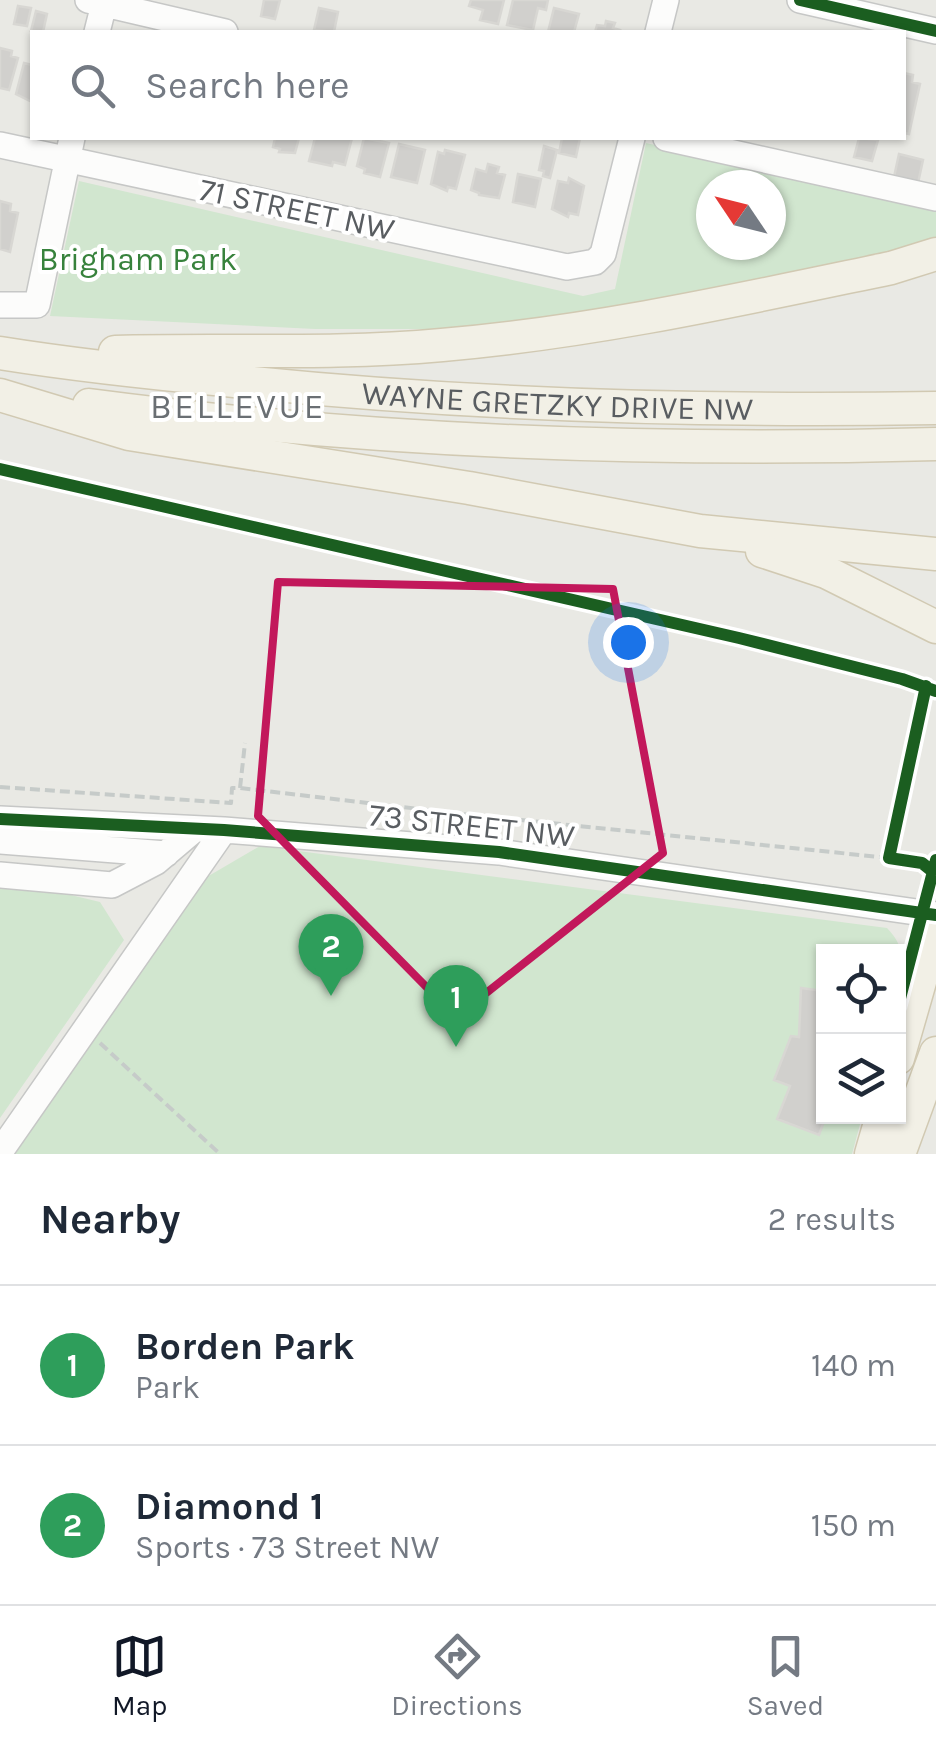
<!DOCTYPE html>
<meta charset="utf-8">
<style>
:root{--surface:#fff;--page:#f6f6f7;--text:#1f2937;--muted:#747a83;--line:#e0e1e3;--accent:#111827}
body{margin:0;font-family:Karla,sans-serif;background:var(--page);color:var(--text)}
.controls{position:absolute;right:30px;bottom:30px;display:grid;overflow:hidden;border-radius:0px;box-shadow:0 2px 8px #0004}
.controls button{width:90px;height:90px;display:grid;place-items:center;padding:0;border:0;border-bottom:2px solid var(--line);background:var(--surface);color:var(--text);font:50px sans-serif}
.compass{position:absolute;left:696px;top:170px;width:90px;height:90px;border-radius:50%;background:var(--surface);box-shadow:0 2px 8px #0004;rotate:305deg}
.you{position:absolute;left:628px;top:642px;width:35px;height:35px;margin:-25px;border:8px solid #fff;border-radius:50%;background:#1a73e8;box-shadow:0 0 0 15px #1a73e833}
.badge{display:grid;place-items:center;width:65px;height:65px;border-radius:50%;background:var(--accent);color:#fff;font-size:32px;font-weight:700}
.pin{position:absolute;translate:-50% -82px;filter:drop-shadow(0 2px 5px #0008)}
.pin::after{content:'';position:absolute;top:52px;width:35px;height:30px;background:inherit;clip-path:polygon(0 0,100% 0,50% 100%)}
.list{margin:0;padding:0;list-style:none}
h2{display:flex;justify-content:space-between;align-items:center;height:130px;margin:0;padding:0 40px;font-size:42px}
h2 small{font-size:32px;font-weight:400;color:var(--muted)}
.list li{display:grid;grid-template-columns:65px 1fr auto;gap:30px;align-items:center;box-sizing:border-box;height:160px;padding:0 40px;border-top:2px solid var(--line)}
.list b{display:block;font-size:38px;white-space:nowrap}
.list p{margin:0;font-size:32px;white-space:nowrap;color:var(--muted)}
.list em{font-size:32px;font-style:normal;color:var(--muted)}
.icon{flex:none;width:55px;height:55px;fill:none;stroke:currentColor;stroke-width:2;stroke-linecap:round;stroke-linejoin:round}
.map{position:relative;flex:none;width:936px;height:1154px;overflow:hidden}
.search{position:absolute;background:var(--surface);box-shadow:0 2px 8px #0004;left:30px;right:30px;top:30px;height:110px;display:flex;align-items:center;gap:25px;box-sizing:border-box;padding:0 35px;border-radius:0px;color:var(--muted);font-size:38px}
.sheet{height:450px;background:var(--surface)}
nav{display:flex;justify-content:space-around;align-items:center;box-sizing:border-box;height:140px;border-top:2px solid var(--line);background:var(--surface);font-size:28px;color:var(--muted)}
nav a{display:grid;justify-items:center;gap:5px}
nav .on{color:var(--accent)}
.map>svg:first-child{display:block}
.green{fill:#d1e6cf;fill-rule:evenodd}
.building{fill:#d1d0cd;stroke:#d8d7d3;stroke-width:2.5}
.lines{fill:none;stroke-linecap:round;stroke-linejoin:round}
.minor-casing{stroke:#c6c7c6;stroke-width:28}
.major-casing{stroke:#d1c9b2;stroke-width:35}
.path{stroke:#c6cbc9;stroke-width:4;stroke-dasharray:10 5;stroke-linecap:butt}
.minor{stroke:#fcfcfb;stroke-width:25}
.major{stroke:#f2f0e6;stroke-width:32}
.cycleway-casing{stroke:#fff;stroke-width:19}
.cycleway{stroke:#1b5e20;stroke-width:12}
.marked{fill:none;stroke:#c2185b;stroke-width:8;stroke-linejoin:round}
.labels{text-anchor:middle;stroke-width:8;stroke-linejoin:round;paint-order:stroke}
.street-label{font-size:32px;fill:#595d61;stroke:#fff}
.park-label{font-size:32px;fill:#37823c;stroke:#fff}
.neighbourhood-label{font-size:35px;letter-spacing:2.5px;fill:#6a6f73;stroke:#fff}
</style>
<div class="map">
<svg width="936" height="1154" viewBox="0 0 936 1154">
<rect width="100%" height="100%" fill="#e9e9e4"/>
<!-- green -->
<path class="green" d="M646,143L936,211V242L617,313L440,329H315L50,316L79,181L583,296L615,289ZM711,185H771V245H711Z
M260,846L887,928C902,944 904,955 899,977L898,952H824V1116L862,1117L852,1154H15L200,881Z
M0,878L100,902L124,940L0,1118Z"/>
<!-- building -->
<path class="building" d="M264,0H280L275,19L261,16Z
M471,0H504L498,24L480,20L483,10L469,6Z
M513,0H548L546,10L538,8L533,30L507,25Z
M18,6L31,8L27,26L14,24Z
M319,8L338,12L334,32L314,30Z
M554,8L579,14L574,32H548Z
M36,11L47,14L43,32L31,31Z
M606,21L615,23L613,28L620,30L619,32H595L597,25L605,26Z
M0,48L12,51L11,56L18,58L9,90L0,88Z
M24,63L32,65V102L16,94Z
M904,73L913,75L912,82L920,84L909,134L904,133Z
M275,138H299L295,153L279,152L280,149L273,147Z
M315,138H352L345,165L333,162L332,166L309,161Z
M364,138L389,143L380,177L364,173L365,169L357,166Z
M562,138H580L576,157L559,153Z
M859,138L878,140L872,161L854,157Z
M399,144L425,150L417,183L391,177Z
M544,146L557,150L550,178L543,176L544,171L539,170Z
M445,150L465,155L456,189L448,187L447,191L431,184L438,152L444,154Z
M899,154L923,160L918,183L894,177Z
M488,164L499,167L497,173L505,175L499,198L479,195V193L471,190L476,169L486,172Z
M518,174L541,179L535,207L513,202Z
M569,178L584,186L578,215L569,213L568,217L552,209L558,181L568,183Z
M0,201L11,204L10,211L18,213L10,252L0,249Z
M801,988L824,991V1116H826L819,1135L777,1119L790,1086L774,1080L791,1036L799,1037Z"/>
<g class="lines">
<defs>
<path id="minor" d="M88,0L225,32
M800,0L936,31
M97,32L105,0
M658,32L666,0
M666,138L936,198
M0,145L567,267L595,262L603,254L632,138
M0,305H37L72,138
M0,819L224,830L499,852L936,915
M0,841L166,854
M0,875L112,885L156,862L195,829
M0,1152L224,830"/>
<g id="major">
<path d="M115,352C224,349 333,355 442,345C594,332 742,299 891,268L936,254"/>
<path id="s1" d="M0,353C75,365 150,373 225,380C461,405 699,412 936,408"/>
<path d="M0,395L129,434L469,488L700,531L936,554"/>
<path d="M89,405C370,442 653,452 936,444"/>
<path d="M762,551L826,572L936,627"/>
<path d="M898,1058L936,926"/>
<path d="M871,1154L882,1116"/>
<path d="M899,1154L936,1053"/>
</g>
</defs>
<!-- minor casing -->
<use href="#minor" class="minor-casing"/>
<!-- major casing -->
<use href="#major" class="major-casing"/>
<!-- path -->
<path class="path" d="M0,787L231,803L232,788H240L488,817
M240,788L245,743
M521,820L889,858
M932,871L936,872
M100,1043L220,1154"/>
<!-- minor -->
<use href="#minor" class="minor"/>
<!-- major -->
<use href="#major" class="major"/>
<defs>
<path id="cycleway" d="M800,0L936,31
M0,469L739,638L902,679L936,691
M926,686L889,858L922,863L932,871
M0,819L224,830L499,852L936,915
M898,1006L936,860"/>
</defs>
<!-- cycleway casing -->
<use href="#cycleway" class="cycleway-casing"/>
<!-- cycleway -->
<use href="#cycleway" class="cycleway"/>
</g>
<!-- marked area -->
<path class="marked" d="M278,582L613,589L663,853L456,1017L258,816Z"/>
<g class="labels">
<!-- street labels -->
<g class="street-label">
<text transform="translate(297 209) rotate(12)" y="11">71 STREET NW</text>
<text dy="11" stroke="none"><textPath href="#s1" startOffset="560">WAYNE GRETZKY DRIVE NW</textPath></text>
<text transform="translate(472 825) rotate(6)" y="11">73 STREET NW</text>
</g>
<!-- park labels -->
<g class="park-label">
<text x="138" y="270">Brigham Park</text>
</g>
<!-- neighbourhood labels -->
<g class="neighbourhood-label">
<text x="238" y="418">BELLEVUE</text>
</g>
</g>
</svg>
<div class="controls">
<button><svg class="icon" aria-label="locate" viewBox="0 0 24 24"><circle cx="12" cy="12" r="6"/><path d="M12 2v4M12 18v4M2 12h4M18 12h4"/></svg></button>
<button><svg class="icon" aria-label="layers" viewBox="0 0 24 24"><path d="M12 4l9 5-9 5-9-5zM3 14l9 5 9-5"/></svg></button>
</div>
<svg class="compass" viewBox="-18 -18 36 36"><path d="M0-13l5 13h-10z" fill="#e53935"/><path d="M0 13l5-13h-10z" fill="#747a83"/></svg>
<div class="you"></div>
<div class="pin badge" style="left:456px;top:1047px;background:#2e9e5b">1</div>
<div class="pin badge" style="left:331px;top:996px;background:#2e9e5b">2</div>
<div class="search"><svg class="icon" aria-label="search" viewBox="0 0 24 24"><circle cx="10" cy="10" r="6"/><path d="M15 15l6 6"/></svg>Search here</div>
</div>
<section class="sheet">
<h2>Nearby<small>2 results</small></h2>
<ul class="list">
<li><span class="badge" style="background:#2e9e5b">1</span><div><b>Borden Park</b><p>Park</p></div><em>140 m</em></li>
<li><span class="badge" style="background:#2e9e5b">2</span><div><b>Diamond 1</b><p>Sports · 73 Street NW</p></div><em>150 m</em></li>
</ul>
</section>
<nav>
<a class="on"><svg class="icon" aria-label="map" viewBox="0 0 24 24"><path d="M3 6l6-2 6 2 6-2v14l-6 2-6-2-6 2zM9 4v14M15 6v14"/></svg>Map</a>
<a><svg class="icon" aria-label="directions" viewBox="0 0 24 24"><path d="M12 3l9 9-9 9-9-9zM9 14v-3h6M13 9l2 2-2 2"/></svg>Directions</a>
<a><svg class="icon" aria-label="saved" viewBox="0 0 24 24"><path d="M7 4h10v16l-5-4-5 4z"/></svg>Saved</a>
</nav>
